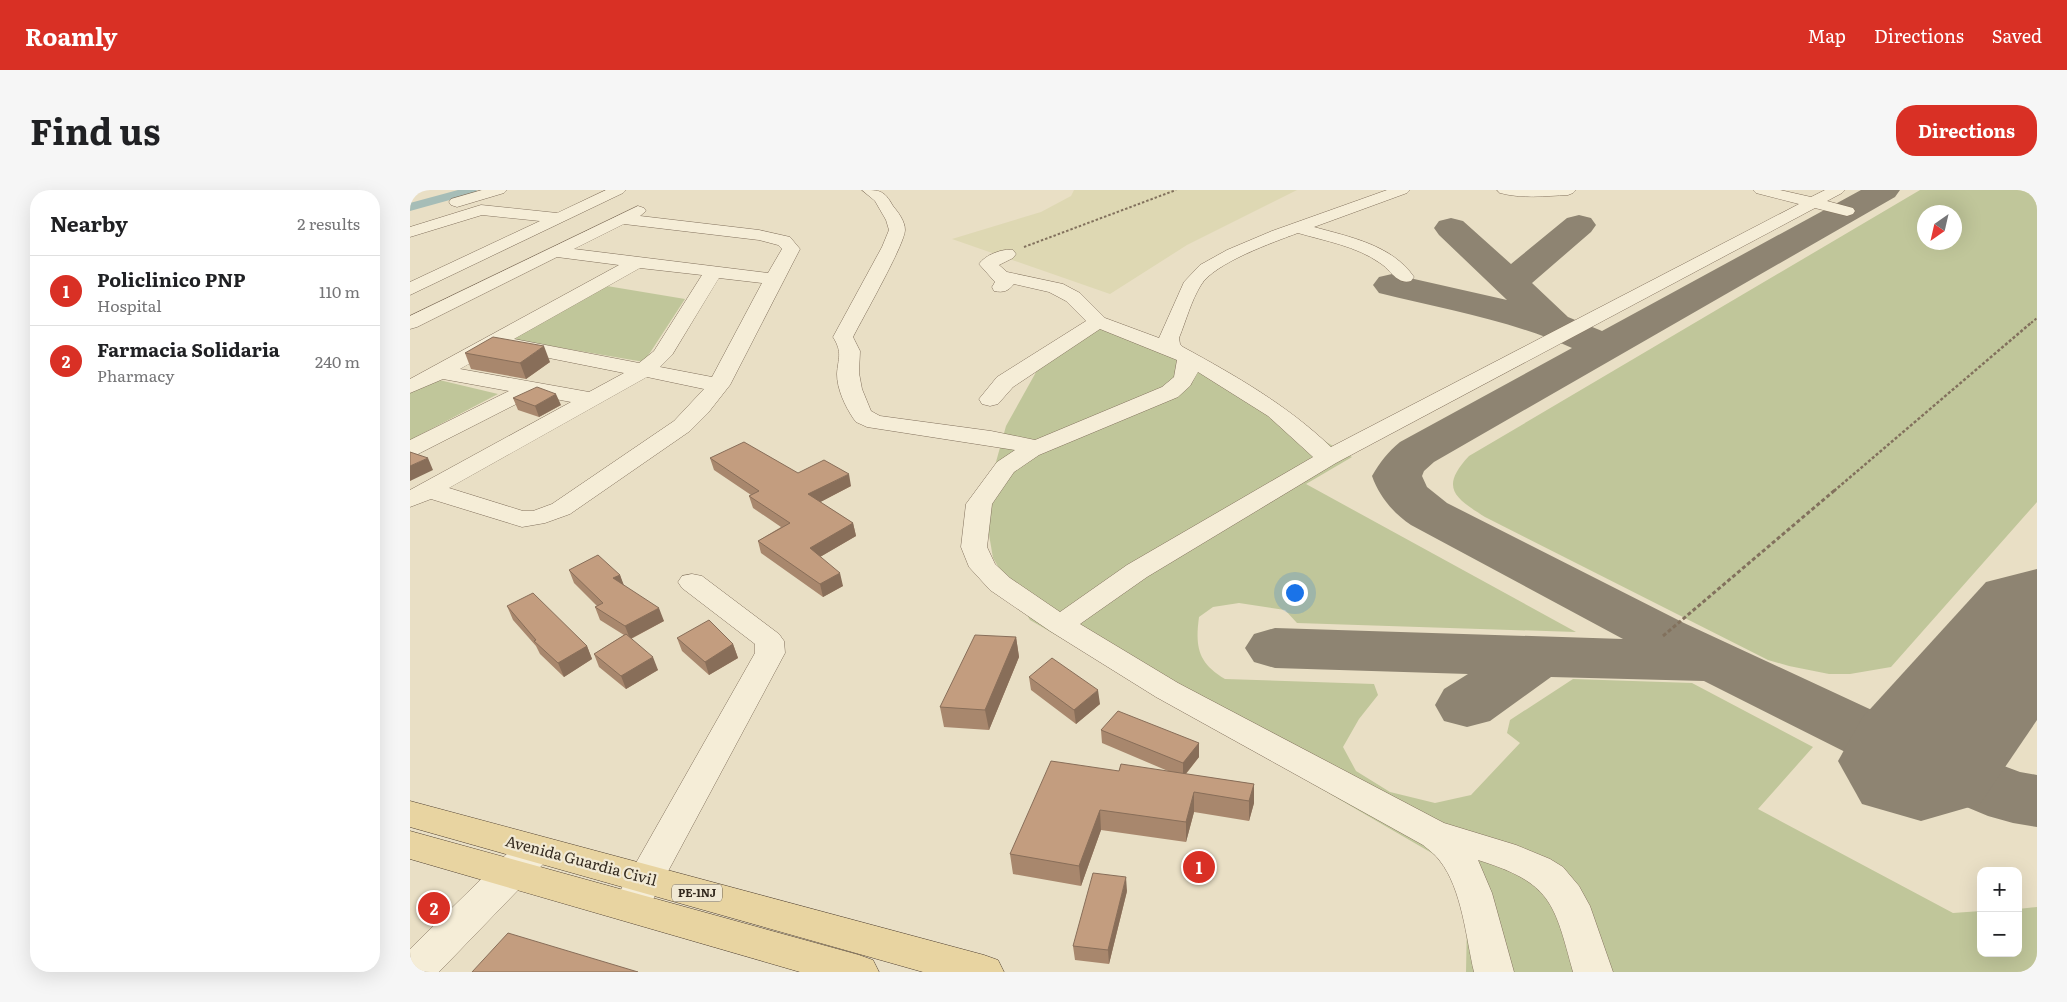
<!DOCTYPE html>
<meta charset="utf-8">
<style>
:root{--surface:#fff;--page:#f6f6f6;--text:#202124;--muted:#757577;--line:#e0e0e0;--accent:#d93025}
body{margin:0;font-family:Literata,serif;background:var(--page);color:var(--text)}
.controls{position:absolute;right:15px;bottom:15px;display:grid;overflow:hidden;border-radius:10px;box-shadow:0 5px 20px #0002}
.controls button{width:45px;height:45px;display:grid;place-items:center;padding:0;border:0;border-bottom:1px solid var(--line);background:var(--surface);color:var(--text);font:25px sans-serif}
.compass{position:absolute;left:1507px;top:15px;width:45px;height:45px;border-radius:50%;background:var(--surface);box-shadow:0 5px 20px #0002;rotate:214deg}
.you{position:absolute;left:884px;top:402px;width:18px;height:18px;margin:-12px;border:4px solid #fff;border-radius:50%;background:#1a73e8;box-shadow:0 0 0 8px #1a73e833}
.badge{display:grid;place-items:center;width:32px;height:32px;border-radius:50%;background:var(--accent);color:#fff;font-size:16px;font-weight:700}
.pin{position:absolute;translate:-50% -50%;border:2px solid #fff;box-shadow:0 1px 5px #0006}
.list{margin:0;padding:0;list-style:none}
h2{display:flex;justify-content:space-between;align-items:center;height:65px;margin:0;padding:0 20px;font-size:21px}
h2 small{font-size:16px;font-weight:400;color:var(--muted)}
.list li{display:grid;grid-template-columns:32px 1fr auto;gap:15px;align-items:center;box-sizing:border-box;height:70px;padding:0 20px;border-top:1px solid var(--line)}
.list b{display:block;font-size:19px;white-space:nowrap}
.list p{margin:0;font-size:16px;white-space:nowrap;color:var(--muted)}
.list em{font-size:16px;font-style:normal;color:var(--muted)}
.map{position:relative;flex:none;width:1627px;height:782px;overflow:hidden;border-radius:20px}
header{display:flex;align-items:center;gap:30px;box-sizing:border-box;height:70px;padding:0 25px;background:var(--accent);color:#fff}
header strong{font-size:24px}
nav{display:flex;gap:28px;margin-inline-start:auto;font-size:18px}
.intro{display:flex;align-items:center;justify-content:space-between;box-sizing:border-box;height:120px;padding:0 30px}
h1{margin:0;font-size:35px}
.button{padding:12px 22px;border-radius:20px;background:var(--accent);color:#fff;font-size:18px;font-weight:700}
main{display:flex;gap:30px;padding:0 30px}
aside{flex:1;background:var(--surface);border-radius:20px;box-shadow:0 5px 20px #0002}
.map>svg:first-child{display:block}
.farmland{fill:#ded8b3}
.green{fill:#c0c69a;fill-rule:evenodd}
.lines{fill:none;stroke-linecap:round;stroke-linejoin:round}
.canal{fill:#a6bdb7;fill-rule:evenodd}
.taxiway{fill:#8e8472;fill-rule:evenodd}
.runway{fill:#8e8472;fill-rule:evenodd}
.minor-casing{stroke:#82715d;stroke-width:1}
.major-casing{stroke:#504031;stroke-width:1}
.path-far2{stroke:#82715d;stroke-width:2;stroke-dasharray:2.5 2;stroke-linecap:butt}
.path-far1{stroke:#82715d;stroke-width:2.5;stroke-dasharray:3 2;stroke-linecap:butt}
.path{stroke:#82715d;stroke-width:3;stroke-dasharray:4 2.5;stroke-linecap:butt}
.minor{fill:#f5edd7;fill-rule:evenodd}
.major{fill:#e8d4a1;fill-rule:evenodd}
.wall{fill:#a8876d}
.shaded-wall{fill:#886e59}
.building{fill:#c39d7f;stroke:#886e59}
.labels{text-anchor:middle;stroke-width:4.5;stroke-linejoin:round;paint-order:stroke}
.shield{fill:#f1e9d4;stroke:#6d6355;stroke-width:1}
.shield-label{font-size:11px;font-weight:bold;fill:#342a1f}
.near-street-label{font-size:15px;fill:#342a1f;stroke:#f1e9d4}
</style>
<header>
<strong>Roamly</strong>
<nav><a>Map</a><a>Directions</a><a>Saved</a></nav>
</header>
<div class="intro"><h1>Find us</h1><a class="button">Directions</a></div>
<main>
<aside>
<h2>Nearby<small>2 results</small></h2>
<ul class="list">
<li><span class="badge">1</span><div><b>Policlinico PNP</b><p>Hospital</p></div><em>110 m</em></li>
<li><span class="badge">2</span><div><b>Farmacia Solidaria</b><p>Pharmacy</p></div><em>240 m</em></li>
</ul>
</aside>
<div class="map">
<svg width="1627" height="782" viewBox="0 0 1627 782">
<rect width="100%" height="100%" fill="#e9dfc5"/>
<!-- farmland -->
<path class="farmland" d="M664,0H887L777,55L700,104L542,49L631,22L661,6Z"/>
<!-- green -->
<path class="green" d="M1510,0H1627V312L1481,477L1440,484H1419L1379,476L1358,470L1075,327C1045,308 1029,298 1059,266ZM1544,22V52H1514V22Z
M197,96L275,109L234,172L100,149Z
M685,134L760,161L942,267L896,294L1166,442L887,433L875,420L829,413L803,417L789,427C785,457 788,473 815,489L964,494L968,505L949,529L933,557L946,581L980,602L1025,613L1061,605L1110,553L1097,543L1100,530L1163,489L1282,493L1403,557L1348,619L1543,723L1571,721V763H1608V719L1627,717V782H1056L1058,684L620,430L583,368L574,315L596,236L635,166Z
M25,189L88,204L0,250V200Z"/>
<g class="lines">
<!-- canal -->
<path class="canal" d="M48,0H67L65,3L0,21V13Z"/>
<!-- taxiway -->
<path class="taxiway" d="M1451,0H1490L1485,7L1024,272L1014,281L1012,286L1017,297L1037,313L1274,433L1535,554L1610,582L1627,585V637L1603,633L1578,626L1487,588L1294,491L1141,487L1080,531L1057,537L1034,531L1025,515L1034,499L1058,484L865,478L844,472L835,458L844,444L865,438L1213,449L1001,335C983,323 969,306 962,286C970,272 978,262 990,252L1162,158C1100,130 1034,119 969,103L963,95L969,87L982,84L1097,110L1029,45L1024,38L1029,31L1041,28L1053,31L1101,74L1157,28L1169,25L1181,28L1186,35L1181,42L1122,93L1158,127L1192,141Z"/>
<!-- runway -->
<path class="runway" d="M1627,379V530L1570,614L1511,631L1452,614L1428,571L1452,528L1576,392Z"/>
<defs>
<path id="minor" d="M72,0H97L94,3L47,17L41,15L39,12L41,9Z
M196,0H216L213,3L0,105V92L130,31L72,25L0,47V37L71,15L147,23Z
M452,0C470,0 474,0 483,16C488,22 495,31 495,40C495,54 452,129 443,147L450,161L449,183L452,199L461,221L470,226L581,241L625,250L752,197L764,187L767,170L690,139L603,197L588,214L580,216L572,214L569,209L587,187L676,131L656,111L639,102L604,94C598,101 594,103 584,101L582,97L585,92L569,74C575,65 593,58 603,60L606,64L603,68L589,75L597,82L653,94L670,103L695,128L749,148L774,92L790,75L817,60L862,41L977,0H1000L997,3L904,37C940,47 982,55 1004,87L1001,91C987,95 981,80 970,73C946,56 915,51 888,43C864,52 804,73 791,95C781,111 776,131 769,148L770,154L773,157C826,186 877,215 921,257L1389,14L1346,3L1343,0H1370L1401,7L1415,0H1435L1432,3L1417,11L1443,18L1445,21L1443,24L1437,26L1405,18L926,273L737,387L670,434L768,493L1034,633L1106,655L1140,669L1153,677L1169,696L1180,716L1203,782H1163C1144,713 1142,693 1068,670L1082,703L1104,782H1064C1056,748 1052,699 1030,671C1026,665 1019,660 1013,655L746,507L640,441L580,400L559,377L551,357L556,314L587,272L605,260L457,237L446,232L443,228C435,216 427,199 427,184C428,168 433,163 423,147L472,57L479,40L476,30L465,11ZM788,182L858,226L903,267L717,375L650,422L600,388L585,374L577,357L582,314L604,282L629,265L768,207L780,196Z
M1087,0H1166L1163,3L1158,5C1135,6 1112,9 1090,3Z
M228,16L234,18L236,21L230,26L349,40L380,47L390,59L320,195L298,223L280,241L160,324L135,333L112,337L21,309L0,317V300L161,212L124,205L8,264L0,266V250L99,201L33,189L0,203V189L209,75L147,67L7,137L0,139V126ZM214,34L349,50L368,55L372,59L358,83L164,59ZM230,78L292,85L244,161L229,173L104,149ZM309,88L352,93L302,187L250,177L262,165ZM91,156L99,160L214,183L179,202L50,179ZM237,187L294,199L264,231L142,314L123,321H113L39,298Z
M282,384L292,386L369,444L374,451L375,463L233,728L220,732L207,728L201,717L345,463V454L272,398L268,392L272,386Z
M125,645L138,649L143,659L138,669L29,782H0V759L112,649Z"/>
<path id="major" d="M0,611L574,765L588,770L594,782H513L0,637Z
M0,641L449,765L463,770L469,782H390L0,669Z"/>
</defs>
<!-- minor casing -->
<use href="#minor" class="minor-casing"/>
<!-- major casing -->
<use href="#major" class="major-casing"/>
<!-- path-far2 -->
<path class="path-far2" d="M614,57L766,0
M1621,133L1627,128"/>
<!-- path-far1 -->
<path class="path-far1" d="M1424,301L1622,132"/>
<!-- path -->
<path class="path" d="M1253,446L1425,300"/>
<!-- minor -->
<use href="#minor" class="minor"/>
<!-- major -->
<use href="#major" class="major"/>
</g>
<!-- wall -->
<path class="wall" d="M55,163L140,172L116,189L61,179Z
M103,208L151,215L129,227L108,220Z
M300,268L388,283L441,296L410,312L443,333L446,346L410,367L433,396L413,407L351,363L348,351L371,337L343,318L339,306L341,305L304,280Z
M159,380L210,385L213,395L254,431L221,449L248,480L216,499L189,477L184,464L214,445L190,430L185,417L187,416L164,393Z
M97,416L177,456L182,469L154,487L130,464L126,456L103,430Z
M606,447L609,467L579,540L534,537L530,517Z
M267,448L323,454L328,468L299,485L272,461Z
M619,487L690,514L666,534L621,500Z
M691,540L789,553V567L776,584L844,594V613L839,631L784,622L776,652L691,640L671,696L603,684L600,664L709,581H758L692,553Z
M717,701L699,774L665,770L663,756Z"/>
<!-- shaded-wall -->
<path class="shaded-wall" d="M134,156L140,172L116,189L110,173Z
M146,204L151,215L129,227L125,216Z
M18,268L23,280L0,291V276Z
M439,284L441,296L401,317L398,304Z
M443,333L446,346L403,371L400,358Z
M430,383L433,396L413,407L410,394Z
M210,385L215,398L203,388Z
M249,418L254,431L220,449L215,436Z
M606,447L609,467L579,540L575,520Z
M323,454L328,468L299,485L295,472Z
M177,456L182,469L154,487L148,473Z
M243,467L248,480L216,499L211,486Z
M688,500L690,514L666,534L664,520Z
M789,553V567L773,587V573Z
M844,594V613L839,631V611Z
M784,602V622L776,652V632Z
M690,620L691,640L671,696L669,676Z
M716,687L717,701L699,774L698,760Z"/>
<!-- building -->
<path class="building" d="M83,147L134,156L110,173L55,163Z
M127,197L146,204L125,216L103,208Z
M334,252L388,283L414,270L439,284L398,304L443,333L400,358L430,383L410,394L348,351L380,333L339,306L349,301L300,268Z
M0,262L18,268L0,276Z
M188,365L210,385L203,388L249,418L215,436L185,417L193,413L159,380Z
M123,403L177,456L148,473L124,451L126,450L97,416Z
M299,430L323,454L295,472L267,448Z
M216,444L243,467L211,486L184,464Z
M565,445L606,447L575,520L530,517Z
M642,468L688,500L664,520L619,487Z
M708,521L789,553L773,573L691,540Z
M641,571L709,581L711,574L844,594L839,611L784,602L776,632L690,620L669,676L600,664Z
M683,683L716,687L698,760L663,756Z
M98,743L228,782H62Z"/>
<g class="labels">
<!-- shield labels -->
<rect class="shield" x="262" y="694.5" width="50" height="17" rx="4"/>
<g class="shield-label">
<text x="287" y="707">PE-1NJ</text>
</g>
<!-- near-street labels -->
<g class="near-street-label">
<text transform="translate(171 671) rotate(15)" y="5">Avenida Guardia Civil</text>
</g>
</g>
</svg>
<div class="controls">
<button>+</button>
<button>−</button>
</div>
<svg class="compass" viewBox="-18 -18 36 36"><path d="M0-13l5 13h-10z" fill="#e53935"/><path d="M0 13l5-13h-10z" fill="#757577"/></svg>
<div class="you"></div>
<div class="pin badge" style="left:789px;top:677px">1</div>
<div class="pin badge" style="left:24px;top:718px">2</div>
</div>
</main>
